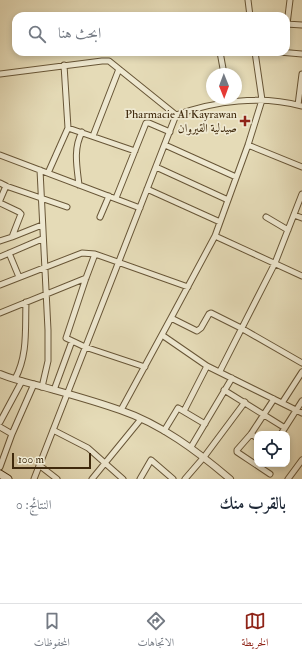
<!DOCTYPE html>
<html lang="ar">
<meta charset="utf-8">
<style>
:root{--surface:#fff;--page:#f2f2f3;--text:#1f2937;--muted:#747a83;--line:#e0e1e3;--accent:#8f2418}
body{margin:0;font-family:"IM FELL Double Pica",Amiri,serif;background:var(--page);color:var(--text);direction:rtl}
.controls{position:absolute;right:12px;bottom:12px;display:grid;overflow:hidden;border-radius:8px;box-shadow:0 2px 6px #0003}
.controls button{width:36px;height:36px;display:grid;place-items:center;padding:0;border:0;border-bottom:1px solid var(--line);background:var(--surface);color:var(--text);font:20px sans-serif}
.compass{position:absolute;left:206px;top:68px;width:36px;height:36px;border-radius:50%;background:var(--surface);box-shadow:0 2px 6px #0003;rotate:179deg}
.scale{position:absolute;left:12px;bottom:10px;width:79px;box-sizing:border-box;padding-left:4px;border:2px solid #3f290c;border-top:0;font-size:11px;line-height:14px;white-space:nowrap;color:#3f290c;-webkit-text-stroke:3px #eee8d0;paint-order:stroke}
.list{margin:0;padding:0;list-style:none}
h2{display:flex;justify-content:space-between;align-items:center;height:52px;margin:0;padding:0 16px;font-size:17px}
h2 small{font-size:13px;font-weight:400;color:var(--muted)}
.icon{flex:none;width:22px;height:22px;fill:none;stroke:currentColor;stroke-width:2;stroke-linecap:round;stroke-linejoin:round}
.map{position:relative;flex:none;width:302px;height:479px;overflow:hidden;direction:ltr}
.search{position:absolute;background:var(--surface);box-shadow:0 2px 6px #0003;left:12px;right:12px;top:12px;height:44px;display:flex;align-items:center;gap:10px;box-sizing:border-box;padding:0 14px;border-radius:12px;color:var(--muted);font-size:15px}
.sheet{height:124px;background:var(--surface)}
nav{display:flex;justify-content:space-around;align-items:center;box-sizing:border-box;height:56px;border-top:1px solid var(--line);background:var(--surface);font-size:11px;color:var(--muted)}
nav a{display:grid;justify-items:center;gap:2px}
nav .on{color:var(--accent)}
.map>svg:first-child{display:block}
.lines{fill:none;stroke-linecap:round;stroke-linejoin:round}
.minor-casing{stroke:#685637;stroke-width:7}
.tertiary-casing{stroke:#685637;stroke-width:8}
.secondary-casing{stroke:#3f290c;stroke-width:9}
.minor{stroke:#eee8d0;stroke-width:5}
.tertiary{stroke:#eee8d0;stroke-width:6}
.secondary{stroke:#eee8d0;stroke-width:7}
.poi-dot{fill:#8f2418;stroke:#eee8d0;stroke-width:1.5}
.labels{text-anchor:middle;stroke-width:3.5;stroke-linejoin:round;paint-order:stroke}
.poi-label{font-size:12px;fill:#3f290c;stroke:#eee8d0;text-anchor:end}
</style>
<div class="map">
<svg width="302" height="479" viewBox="0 0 302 479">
<rect width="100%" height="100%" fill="#e5dbb7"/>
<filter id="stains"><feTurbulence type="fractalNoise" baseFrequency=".005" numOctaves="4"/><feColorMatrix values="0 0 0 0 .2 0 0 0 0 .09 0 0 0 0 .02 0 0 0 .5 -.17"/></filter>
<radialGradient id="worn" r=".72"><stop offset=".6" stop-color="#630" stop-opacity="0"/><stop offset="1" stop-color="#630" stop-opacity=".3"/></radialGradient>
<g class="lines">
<defs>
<path id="minor" d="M248,0L250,16
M286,24L302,25
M287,24L290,0
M220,52L224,74
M279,52L302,54
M0,74L102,61H109L176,115
M298,105L302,74
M68,128L135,151
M93,136L119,69
M165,145L236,177
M248,145L302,167
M0,155L140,208
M156,167L228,200
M40,170L48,330V361L42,387
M48,173L68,128L64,65
M0,183L6,186
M79,185C77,167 73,149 82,132
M147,189L220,222
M116,198L146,123H149L170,132
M0,200L6,186L67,207
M0,203L19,212L21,214L12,237L0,241
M294,215L302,218
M100,217L109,196
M266,217L288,230
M215,236L302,276
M12,237L42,225
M9,253L19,277
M95,254L86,278L66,338L85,347L145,367
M0,257L42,239
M0,285L82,253L95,254L188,287
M0,313L86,278
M171,318L197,331L201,328L209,314L211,313L241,328L302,363
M162,335L207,366L302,413
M220,371L275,263L302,194
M15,379C28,355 25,329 26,302
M54,390L72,341
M224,390L285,428
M282,403L302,372
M121,410L171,318L215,236L248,145L262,100L255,52
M184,411L207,366
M0,422L22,381
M0,427L12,434
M53,430L88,448L123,479
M164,431L178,408L205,424
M251,434L257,438
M281,434L302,401
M191,447L232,378
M39,465L57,479
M0,467L12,434L34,384
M270,474L237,452V450L251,434L274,399
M34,479L176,115C215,101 261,95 302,106
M92,479L141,419
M140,479L151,460L173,479
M185,479L204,457L245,402
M288,479L302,460"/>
<path id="tertiary" d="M0,374C14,380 29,383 44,387C69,394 95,401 120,410C161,424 197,451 230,479"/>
<path id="secondary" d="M0,474L8,479"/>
</defs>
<!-- minor casing -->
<use href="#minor" class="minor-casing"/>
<!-- tertiary casing -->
<use href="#tertiary" class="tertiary-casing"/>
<!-- secondary casing -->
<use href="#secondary" class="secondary-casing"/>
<!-- minor -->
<use href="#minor" class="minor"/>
<!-- tertiary -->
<use href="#tertiary" class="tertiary"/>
<!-- secondary -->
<use href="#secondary" class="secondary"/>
</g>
<!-- markers -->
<path class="poi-dot" d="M243 115h4v4h4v4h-4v4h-4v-4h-4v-4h4z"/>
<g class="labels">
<!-- poi labels -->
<g class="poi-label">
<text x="237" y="118">Pharmacie Al Kayrawan<tspan x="237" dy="14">صيدلية القيروان</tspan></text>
</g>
</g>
<rect width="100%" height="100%" filter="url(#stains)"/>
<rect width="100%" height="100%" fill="url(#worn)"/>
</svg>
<div class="controls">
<button><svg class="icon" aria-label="locate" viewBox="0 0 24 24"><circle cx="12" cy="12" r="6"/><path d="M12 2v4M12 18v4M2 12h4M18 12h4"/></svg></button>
</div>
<svg class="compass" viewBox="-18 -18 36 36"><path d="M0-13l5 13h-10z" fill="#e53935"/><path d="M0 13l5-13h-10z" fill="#747a83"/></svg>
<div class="scale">100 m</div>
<div class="search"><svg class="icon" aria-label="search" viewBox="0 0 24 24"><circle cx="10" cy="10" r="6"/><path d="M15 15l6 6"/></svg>ابحث هنا</div>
</div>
<section class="sheet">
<h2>بالقرب منك<small>النتائج: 0</small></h2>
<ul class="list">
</ul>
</section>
<nav>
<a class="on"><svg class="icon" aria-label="map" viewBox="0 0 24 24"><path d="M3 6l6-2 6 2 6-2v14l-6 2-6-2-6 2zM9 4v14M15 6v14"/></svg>الخريطة</a>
<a><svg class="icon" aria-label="directions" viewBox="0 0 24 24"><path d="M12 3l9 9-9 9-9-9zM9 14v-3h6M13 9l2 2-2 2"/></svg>الاتجاهات</a>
<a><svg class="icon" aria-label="saved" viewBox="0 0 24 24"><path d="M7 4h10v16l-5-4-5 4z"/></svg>المحفوظات</a>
</nav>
